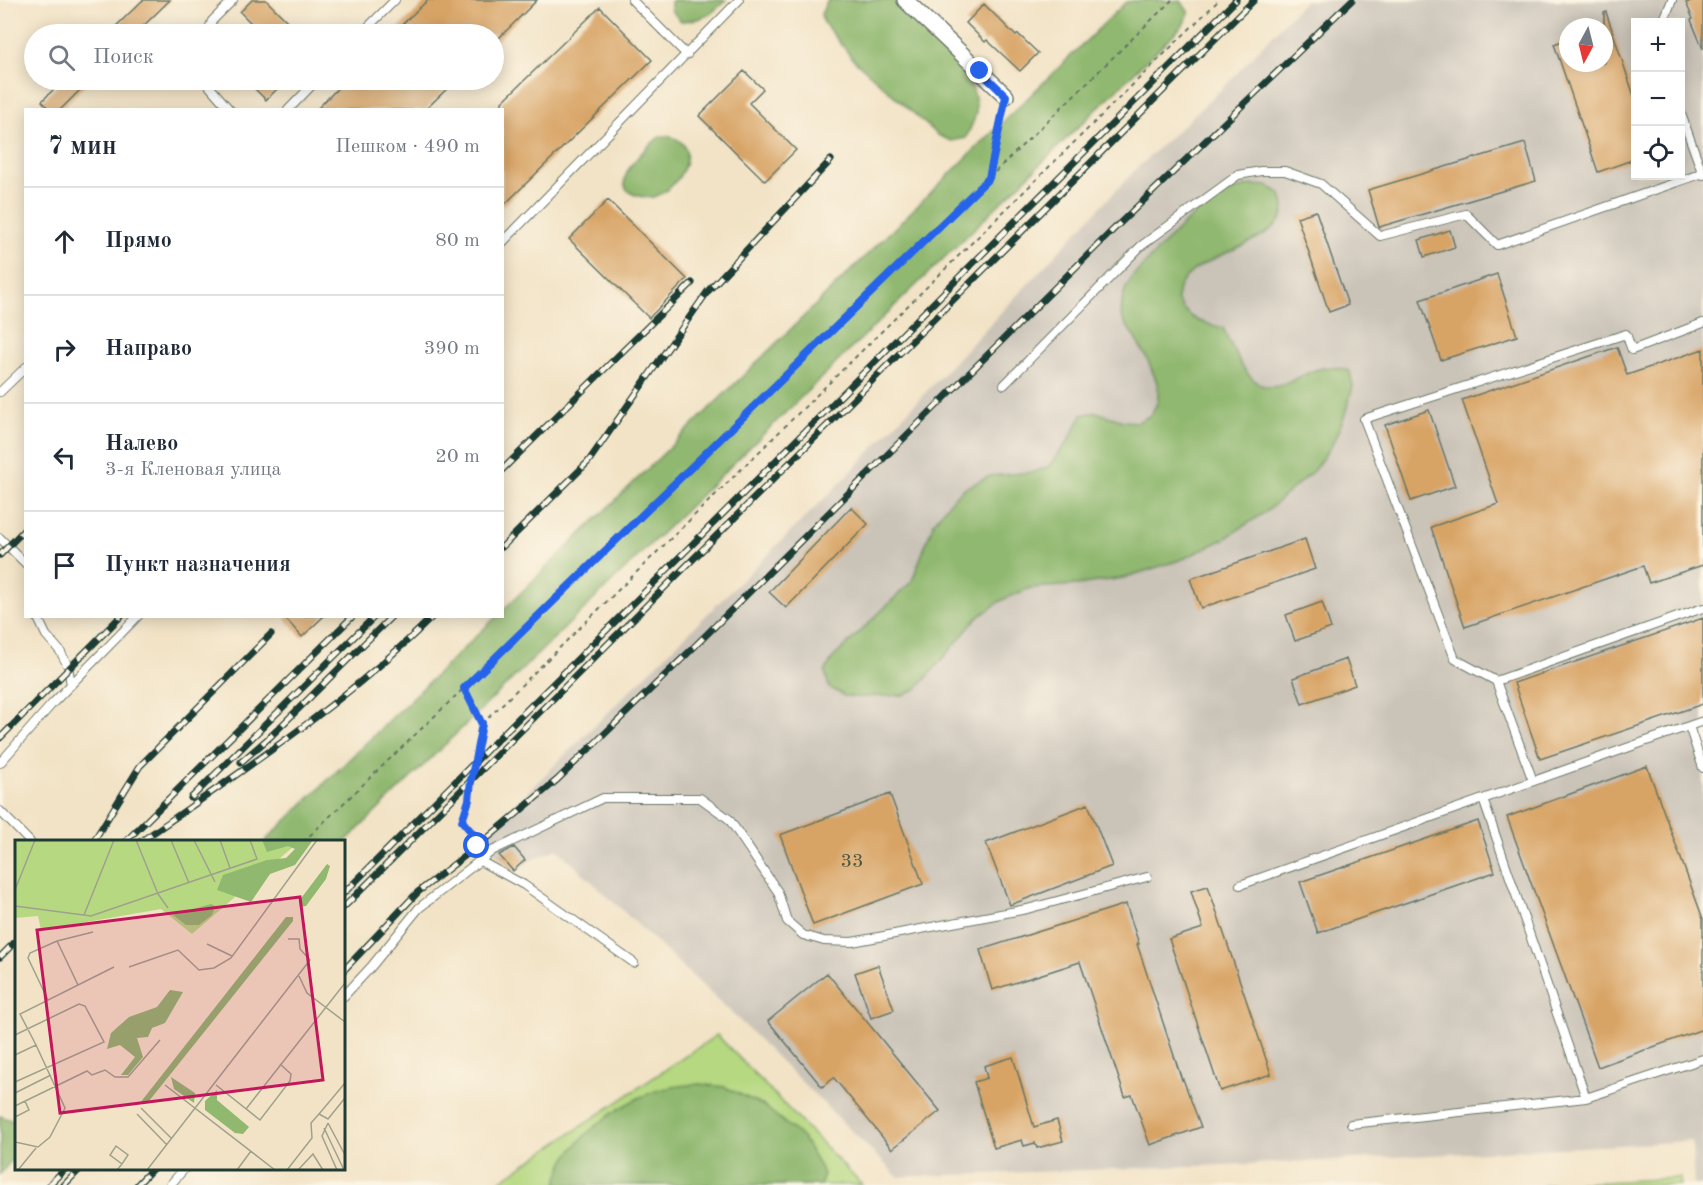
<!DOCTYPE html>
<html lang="ru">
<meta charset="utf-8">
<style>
:root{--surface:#fff;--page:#f6f6f7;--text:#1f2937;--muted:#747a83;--line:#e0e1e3}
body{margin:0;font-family:"Old Standard TT",serif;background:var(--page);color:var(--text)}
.controls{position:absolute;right:18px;top:18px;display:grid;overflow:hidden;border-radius:0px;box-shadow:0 3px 15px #0003}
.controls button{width:54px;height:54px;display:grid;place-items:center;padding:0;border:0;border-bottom:2px solid var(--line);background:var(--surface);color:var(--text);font:30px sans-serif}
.compass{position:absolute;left:1559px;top:18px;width:54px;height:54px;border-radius:50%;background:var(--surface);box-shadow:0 3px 15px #0003;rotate:187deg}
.stop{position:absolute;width:18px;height:18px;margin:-14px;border:4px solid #2563eb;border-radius:50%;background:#fff}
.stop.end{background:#2563eb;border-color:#fff;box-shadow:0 2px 6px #0008}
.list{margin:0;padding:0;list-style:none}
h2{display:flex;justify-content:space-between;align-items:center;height:78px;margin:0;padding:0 24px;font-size:26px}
h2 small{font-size:20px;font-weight:400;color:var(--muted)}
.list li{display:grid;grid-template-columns:39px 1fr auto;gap:18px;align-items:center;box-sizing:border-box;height:108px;padding:0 24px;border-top:2px solid var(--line)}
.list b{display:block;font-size:22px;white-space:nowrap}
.list p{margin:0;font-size:20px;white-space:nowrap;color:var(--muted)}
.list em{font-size:20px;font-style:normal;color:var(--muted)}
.icon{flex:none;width:33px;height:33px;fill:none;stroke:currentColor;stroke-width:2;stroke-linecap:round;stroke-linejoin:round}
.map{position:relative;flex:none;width:1703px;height:1185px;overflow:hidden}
.search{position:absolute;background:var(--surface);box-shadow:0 3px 15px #0003;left:24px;top:24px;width:480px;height:66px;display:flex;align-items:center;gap:15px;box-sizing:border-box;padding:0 21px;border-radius:33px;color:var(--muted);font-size:22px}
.panel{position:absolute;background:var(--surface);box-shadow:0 3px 15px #0003;left:24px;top:108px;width:480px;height:510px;border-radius:0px}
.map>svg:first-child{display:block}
.industrial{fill:#cac3b8;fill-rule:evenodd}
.green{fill:#b6d881;stroke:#6a8a5a;stroke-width:1.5}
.forest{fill:#90b86f;stroke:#587a52;stroke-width:1.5}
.building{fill:#d8a466}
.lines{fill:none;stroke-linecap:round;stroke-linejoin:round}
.service-casing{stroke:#697767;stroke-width:10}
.minor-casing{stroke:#697767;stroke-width:18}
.path{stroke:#697767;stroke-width:2;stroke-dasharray:4.5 4.5;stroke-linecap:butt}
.service{stroke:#fff;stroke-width:8}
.minor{stroke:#fff;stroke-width:15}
.rail-casing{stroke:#1f3d34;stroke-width:7}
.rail{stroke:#fcf5e5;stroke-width:4.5;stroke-dasharray:14;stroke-linecap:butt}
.route{stroke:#2563eb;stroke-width:8}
.labels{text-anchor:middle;stroke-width:6;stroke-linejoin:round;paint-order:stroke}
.number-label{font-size:20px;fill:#4d5740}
.inset-road{fill:none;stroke:#9ea18c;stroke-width:1.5}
.view{fill:#c2185b;fill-opacity:0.15;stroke:#c2185b;stroke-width:3}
.inset-edge{fill:none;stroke:#1f3d34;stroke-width:3}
</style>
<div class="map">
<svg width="1703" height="1185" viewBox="0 0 1703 1185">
<rect width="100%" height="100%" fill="#fcf5e5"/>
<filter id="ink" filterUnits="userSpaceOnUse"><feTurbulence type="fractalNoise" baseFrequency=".0167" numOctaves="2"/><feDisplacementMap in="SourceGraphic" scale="12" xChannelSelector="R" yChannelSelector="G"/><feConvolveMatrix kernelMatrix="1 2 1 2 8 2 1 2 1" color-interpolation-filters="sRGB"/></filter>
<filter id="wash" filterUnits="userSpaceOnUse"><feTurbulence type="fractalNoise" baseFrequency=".008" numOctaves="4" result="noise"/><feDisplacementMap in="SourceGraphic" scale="24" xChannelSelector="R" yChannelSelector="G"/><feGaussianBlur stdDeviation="1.35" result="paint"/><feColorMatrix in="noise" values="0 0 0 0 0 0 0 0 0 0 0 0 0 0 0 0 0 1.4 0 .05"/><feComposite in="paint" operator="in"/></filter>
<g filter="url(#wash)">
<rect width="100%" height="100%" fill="#f2e3c6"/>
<!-- industrial -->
<path class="industrial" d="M1305,0H1703V1185H1694L1692,1141L1300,1162L898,1177L735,1016L557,849L530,861L512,873L481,838L845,478L1136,169L1227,84ZM1636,22H1680V176H1636ZM1568,27H1604V63H1568Z"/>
<!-- green -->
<path class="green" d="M717,1035L862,1185H494Z
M1680,1178V1185H1543Z"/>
<!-- forest -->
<path class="forest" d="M673,0H726C711,15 703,20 681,21L671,10V2Z
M828,0H896C924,27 979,69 976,112C975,121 969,130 966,138L951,141L938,135L854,60L823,22L821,14Z
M1144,0L1181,1L1189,13L1183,25L344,843L265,841L496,617L502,616L503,610L1126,2Z
M661,136C707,136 682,190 653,197C647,198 636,196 631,193C609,180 649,144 661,136Z
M1253,185L1268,186L1281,194C1282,198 1284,204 1284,208C1283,244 1194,253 1180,286C1178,289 1178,295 1177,299C1189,321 1200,322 1223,328C1229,341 1235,354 1242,366C1270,409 1291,374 1323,368C1333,366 1340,368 1350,371L1353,387L1344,417L1332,445L1314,470L1267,511L1224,539L1183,559L1123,578L1077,585L1030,588L1002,600L977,618L918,688L904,695L859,697L844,696L829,687L825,672L832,659L912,581L934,522L952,499L963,489L990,476L1033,472L1048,467L1067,443L1082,415L1096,412L1123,421L1138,422L1151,415L1158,401V385L1146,356L1121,316L1122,302L1126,287L1134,275C1168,242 1203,193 1253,185Z
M700,1084L725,1087L764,1106L803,1138L824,1174L820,1185H556C559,1176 561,1166 566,1159C585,1128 632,1095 668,1088C678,1085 690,1085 700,1084Z
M0,1116L14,1121L16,1125V1155L0,1174Z"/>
<g id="blocks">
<!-- building -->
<path class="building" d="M143,0H170L135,34H108Z
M252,0H266L300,34H262L240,12Z
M428,0H537L494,43V34H392Z
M1693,0H1703V49L1691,20L1693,19L1686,3Z
M984,4L1016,36L1018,34L1038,53L1020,71L987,40L985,42L966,23Z
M600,7L652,60L502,207V102Z
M1606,12L1635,99V159L1598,172L1554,44L1568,39V63H1604V13Z
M744,71L763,89L749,103L796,150L765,181L699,116Z
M63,80H90L60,110H50L42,101Z
M246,80H267L277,89L266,100Z
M346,80H456L425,110H316Z
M1525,143L1536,181L1379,227L1368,190Z
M608,200L687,279L649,318L569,239Z
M1316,211L1348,305L1329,312L1297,217Z
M1450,230L1455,247L1424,257L1419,240Z
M1497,274L1517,336L1441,360L1420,300Z
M1617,347L1627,375L1703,349V565L1649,583L1643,566L1465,627L1431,527L1498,504L1462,400Z
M1429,410L1455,486L1411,501L1385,425Z
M851,507L868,524L786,608L769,592Z
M1305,539L1315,569L1201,608L1190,579Z
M1322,602L1331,628L1295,641L1286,615Z
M283,616H324L302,637Z
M1703,618V704L1540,759L1514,683Z
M1346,659L1355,685L1302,704L1293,678Z
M1647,766L1703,919V1029L1598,1067L1507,817Z
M890,794L923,884L813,925L780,835Z
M1088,804L1112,866L1010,905L986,843Z
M1478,821L1495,872L1318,933L1300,882Z
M514,847L525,860L513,871L499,855Z
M1208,886L1271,1074L1220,1091L1169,939L1203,928L1191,891Z
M1126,904L1139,944H1137L1182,1080L1183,1079L1201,1127L1150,1145L1132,1095L1125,1097L1080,962L992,990L980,950Z
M878,965L894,1010L871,1018L855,973Z
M827,973L940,1111L892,1149L834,1078L822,1087L768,1021Z
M1013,1057L1034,1127L1057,1120L1063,1141L1037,1148L1035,1143L1024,1146L1022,1140L994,1148L974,1082L987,1078L984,1066Z"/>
</g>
</g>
<g filter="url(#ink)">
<use href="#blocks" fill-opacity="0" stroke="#697767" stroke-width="1.5"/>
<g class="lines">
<defs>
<path id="service" d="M632,0L687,55
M1663,22L1672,0
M207,34L212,21L233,0
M361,34L395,0
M207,80L210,87L230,110
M288,110L317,80
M1680,111L1703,175
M502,243L739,0
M1703,323L1632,350L1626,334L1364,419L1455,659L1496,681L1703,608
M1004,385L1141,246L1238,175L1261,171H1285L1321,184L1380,236L1466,214L1497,245L1703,173
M0,392L26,367
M0,538L26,564
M37,616L46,635L60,651L68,666L71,685
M1496,681L1533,781
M1689,726L1703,768
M0,763L52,704L138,616
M1483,799L1586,1098
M0,811L30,842
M480,861L524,885L634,963
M1240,885L1703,721
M344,996L371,967L419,908L492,851L603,798H700L729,819L778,892L787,921L803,935L824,941L852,942L1027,909L1147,877
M1351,1124L1586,1098L1703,1059
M170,1185L185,1168"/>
<path id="minor" d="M905,0L1006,96"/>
</defs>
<!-- service casing -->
<use href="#service" class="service-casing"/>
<!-- minor casing -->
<use href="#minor" class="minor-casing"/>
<!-- path -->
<path class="path" d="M990,175L1003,111
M464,688L482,724L471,781L469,800L463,821L474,835L477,848
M482,724L1219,0
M303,842L464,688L1172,0"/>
<!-- service -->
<use href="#service" class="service"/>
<!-- minor -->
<use href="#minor" class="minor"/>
<defs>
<path id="rail" d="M502,470L692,283
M502,547L588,462L708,291L831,160
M0,555L26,528
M0,738L121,616
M241,762L271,736L392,616
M191,798L375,616
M93,842L140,766L271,634
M125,842L353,616
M140,842C241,771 345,704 433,616
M344,893L1236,0
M344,907L1254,0
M0,957L16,941
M344,970L418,892L484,841L557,780L689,652L1117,226L1352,0
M49,1185L66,1168
M64,1185L81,1168
M137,1185L153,1168"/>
</defs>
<!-- rail casing -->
<use href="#rail" class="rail-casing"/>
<!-- rail -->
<use href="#rail" class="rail"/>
</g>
</g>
<g class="lines" filter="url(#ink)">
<!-- route -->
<path class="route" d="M477,846L474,835L462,821L469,800L471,781L482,724L464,688L989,178L1006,96L980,71"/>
</g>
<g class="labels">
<!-- number labels -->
<g class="number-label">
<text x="852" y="867">33</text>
</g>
</g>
<!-- overview -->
<g transform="translate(15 840)">
<rect width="330" height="330" fill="#f2e3c6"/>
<path d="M0,0H286L177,94L146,69L26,90L23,76L0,78Z" fill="#b6d881"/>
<path d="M247,0H298L280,25L255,34L236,62L202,50L208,35L252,20L271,18L280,9L273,6L252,12ZM312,24L315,26L311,39L291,66L285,67L284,61ZM196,64L200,66L197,75L184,85H171L158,75ZM271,77H278V81L134,261L125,263ZM155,150L168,152L150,183L137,188L133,197L122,198L128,217L113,235H106L120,217L105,205L92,209L96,193L114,177L142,167ZM156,237L180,253L179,263L159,249ZM202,250V260L234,287L228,294L220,293L190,270V261Z" fill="#90b86f"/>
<path class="inset-road" d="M121,0L143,54L153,68M156,0L174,43M179,0L200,42M205,0L215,28M0,50L20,0M0,66L76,76L242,19L235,0M69,75L99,0M42,101L63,145M192,104L217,116M114,127L163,110L184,130L199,128L216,118L302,0M284,136L292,153L330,182M33,160L13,118L15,113L42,101L78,92M0,195L64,164L70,166L89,202L0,242M21,205L5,174L99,127M0,215L21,205L50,268L35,297L23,307L0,302M330,243L304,274L313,279L330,258M150,245L260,330M201,245L245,280L275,241L276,234L265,224M0,253L36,235M0,266L72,231L77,235L90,230L100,237H113L145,200M126,268L157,299M231,269L330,143M122,274L152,305M0,277L14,270L10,261M313,283L307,296L322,330M313,283L330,315M309,288L329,330M3,330L21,308M102,330L107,324L113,315L101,306L95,315L107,324M132,330L295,120L285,109L284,99H273M222,330L236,311M272,330L297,298L296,283L304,274M283,330L298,314L308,330"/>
<path class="view" d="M285,57L308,240L45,273L22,90Z"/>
<rect width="330" height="330" class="inset-edge"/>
</g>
</svg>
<div class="controls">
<button>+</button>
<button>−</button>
<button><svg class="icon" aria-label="locate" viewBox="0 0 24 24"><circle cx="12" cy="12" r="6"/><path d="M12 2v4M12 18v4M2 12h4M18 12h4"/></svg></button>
</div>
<svg class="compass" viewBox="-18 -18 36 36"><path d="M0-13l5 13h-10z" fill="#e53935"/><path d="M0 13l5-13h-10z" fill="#747a83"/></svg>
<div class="stop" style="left:477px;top:846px"></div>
<div class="stop end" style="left:980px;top:71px"></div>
<div class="search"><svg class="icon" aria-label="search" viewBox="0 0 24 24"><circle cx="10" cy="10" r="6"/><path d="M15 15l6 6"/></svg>Поиск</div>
<section class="panel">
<h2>7 мин<small>Пешком · 490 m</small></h2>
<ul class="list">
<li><svg class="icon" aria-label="ahead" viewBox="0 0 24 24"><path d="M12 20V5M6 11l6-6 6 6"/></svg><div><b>Прямо</b></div><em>80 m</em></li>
<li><svg class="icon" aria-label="right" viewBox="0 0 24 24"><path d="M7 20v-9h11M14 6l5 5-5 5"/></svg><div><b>Направо</b></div><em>390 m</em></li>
<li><svg class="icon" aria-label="left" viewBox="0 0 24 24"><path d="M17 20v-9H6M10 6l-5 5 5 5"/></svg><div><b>Налево</b><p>3-я Кленовая улица</p></div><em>20 m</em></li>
<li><svg class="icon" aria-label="arrive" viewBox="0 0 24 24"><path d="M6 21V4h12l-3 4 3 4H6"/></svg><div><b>Пункт назначения</b></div></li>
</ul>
</section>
</div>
